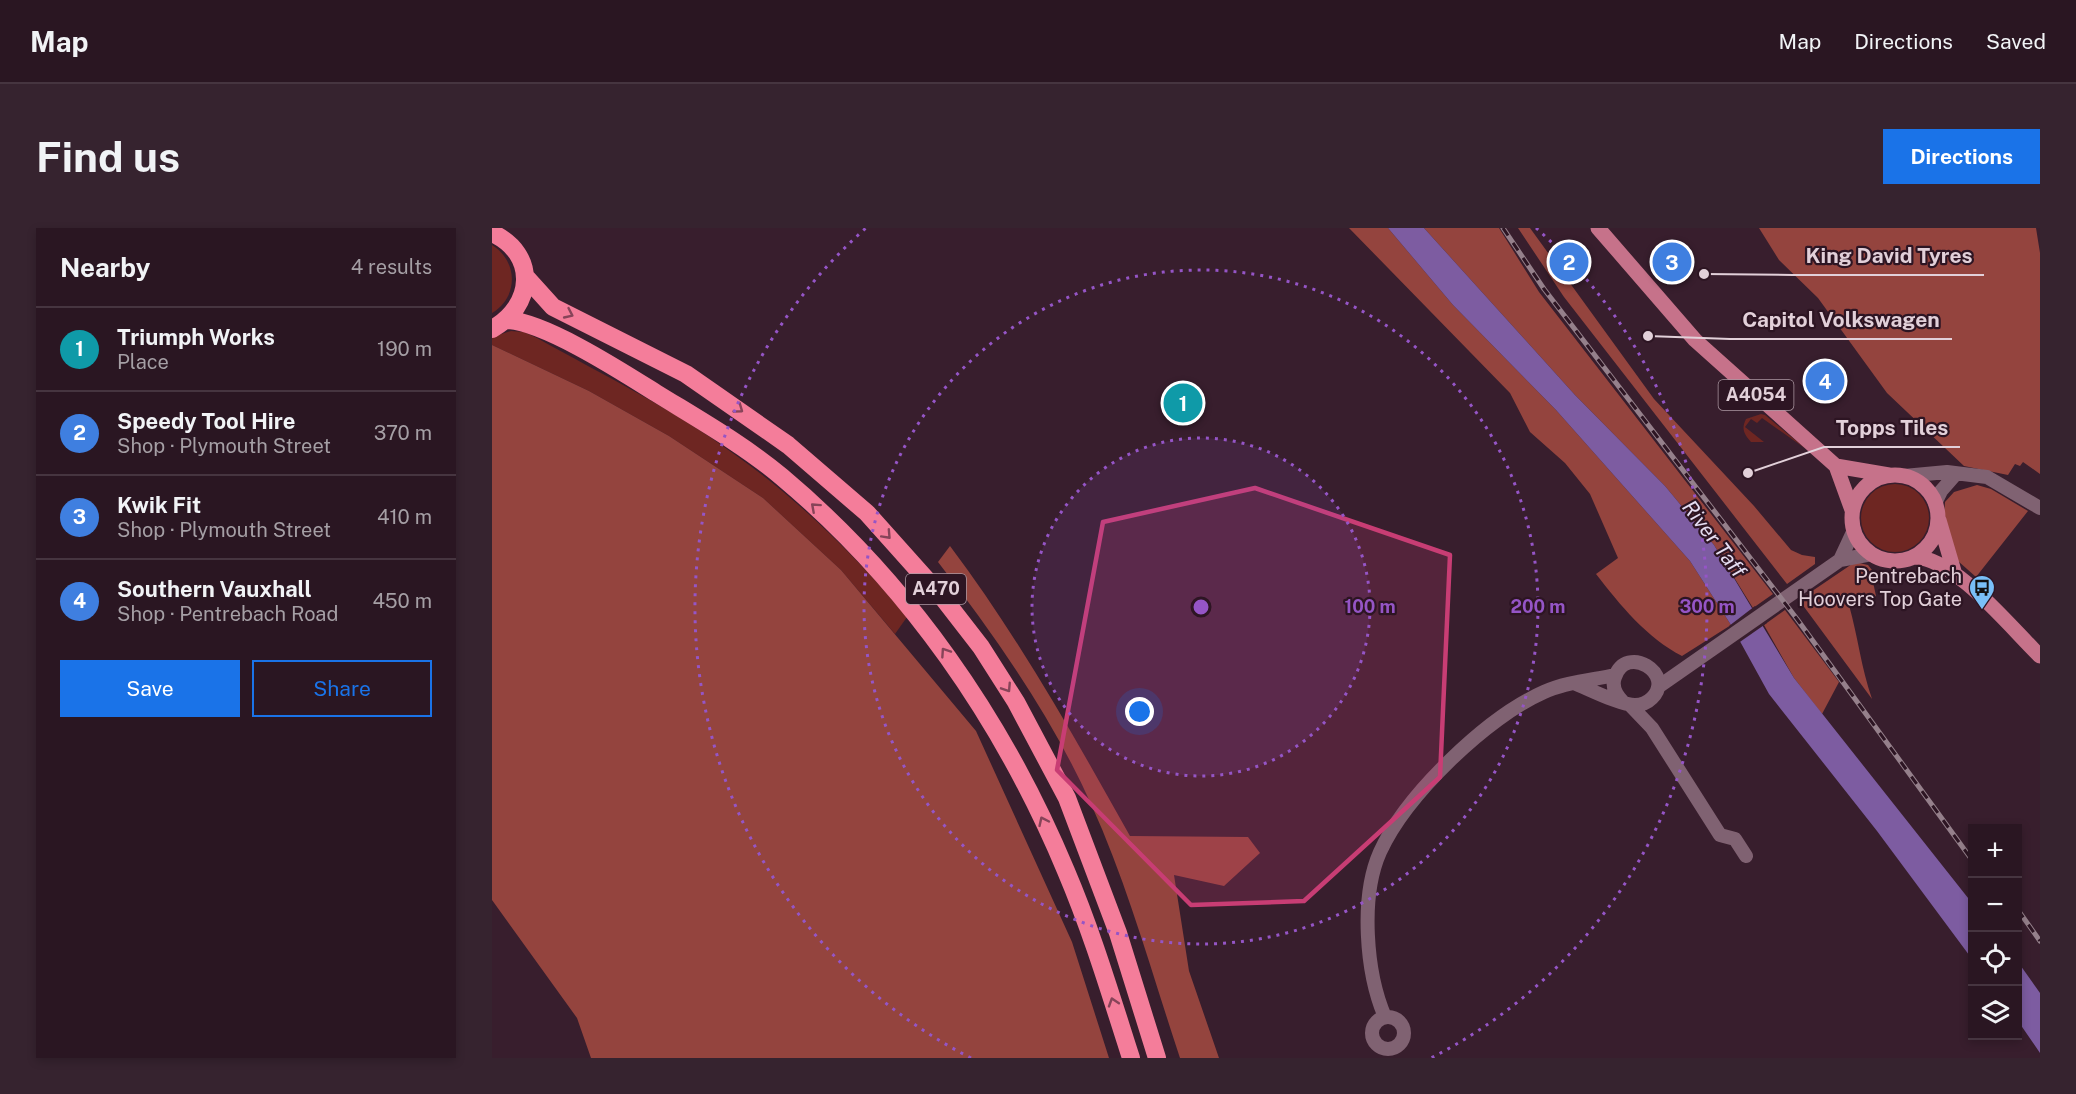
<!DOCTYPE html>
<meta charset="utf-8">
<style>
:root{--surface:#2a1622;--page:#36232f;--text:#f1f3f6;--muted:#a59fa5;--line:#463540;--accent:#1a73e8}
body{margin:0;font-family:"Public Sans",sans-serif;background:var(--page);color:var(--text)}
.controls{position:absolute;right:18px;bottom:18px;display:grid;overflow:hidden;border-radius:0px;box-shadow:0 3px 9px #0003}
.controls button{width:54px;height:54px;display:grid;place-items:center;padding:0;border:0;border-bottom:2px solid var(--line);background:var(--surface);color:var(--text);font:30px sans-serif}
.you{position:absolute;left:648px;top:484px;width:21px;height:21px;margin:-15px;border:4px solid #fff;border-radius:50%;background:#1a73e8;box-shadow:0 0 0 9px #1a73e833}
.badge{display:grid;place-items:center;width:39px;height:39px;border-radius:50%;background:var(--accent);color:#fff;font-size:20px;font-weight:700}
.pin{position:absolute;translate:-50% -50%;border:3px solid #fff;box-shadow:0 2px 6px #0006}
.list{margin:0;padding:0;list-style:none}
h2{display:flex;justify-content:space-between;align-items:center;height:78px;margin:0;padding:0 24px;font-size:26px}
h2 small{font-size:20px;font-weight:400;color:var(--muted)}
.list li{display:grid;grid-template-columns:39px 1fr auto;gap:18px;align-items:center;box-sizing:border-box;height:84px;padding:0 24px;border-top:2px solid var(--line)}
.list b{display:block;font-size:22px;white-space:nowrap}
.list p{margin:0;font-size:20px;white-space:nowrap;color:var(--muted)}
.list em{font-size:20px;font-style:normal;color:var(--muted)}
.actions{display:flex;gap:12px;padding:18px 24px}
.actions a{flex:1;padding:14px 0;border:2px solid var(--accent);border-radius:0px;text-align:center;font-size:21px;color:var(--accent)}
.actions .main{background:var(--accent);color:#fff}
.icon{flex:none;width:33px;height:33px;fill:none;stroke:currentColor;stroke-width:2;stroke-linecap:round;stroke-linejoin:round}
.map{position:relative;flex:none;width:1548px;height:830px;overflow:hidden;border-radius:0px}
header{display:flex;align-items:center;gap:36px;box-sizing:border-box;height:84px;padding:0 30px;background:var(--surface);border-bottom:2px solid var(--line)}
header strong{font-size:28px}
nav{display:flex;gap:33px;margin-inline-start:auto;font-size:21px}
.intro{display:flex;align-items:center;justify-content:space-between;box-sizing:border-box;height:144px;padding:0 36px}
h1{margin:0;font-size:42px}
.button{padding:15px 27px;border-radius:0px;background:var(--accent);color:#fff;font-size:21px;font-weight:700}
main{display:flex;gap:36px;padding:0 36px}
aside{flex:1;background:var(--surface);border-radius:0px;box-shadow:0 3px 9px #0003}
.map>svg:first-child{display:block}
.green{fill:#6e2622}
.forest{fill:#94443e}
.water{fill:#7d5ca1}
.pier{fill:#381e2d}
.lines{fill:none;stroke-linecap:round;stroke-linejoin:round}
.minor{stroke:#806272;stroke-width:14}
.major{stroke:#c6728a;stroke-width:15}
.highway{stroke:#f47d9a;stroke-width:18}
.rail-casing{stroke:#95808b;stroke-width:5}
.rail{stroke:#2d1523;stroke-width:3;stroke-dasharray:9;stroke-linecap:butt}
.oneway{stroke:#874459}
.marked{fill:#c83d74;fill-opacity:0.2;stroke:#c83d74;stroke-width:4.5;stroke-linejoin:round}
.ring{fill:none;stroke:#9555c6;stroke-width:3;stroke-dasharray:3 6}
.labels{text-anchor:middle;stroke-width:4.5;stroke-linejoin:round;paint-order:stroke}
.shield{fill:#2d1523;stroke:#ac98a2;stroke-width:1.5}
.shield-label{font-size:18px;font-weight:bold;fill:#e2d0d9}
.poi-label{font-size:20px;fill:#e2d0d9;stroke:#2d1523;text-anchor:end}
.water-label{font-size:21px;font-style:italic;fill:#e5ddf1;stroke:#2d1523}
.centre{fill:#9555c6;stroke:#2d1523;stroke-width:3}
.ring-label{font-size:18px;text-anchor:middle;font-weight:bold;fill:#9555c6;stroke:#2d1523;stroke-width:4.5;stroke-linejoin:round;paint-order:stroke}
.leader{fill:none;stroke:#e2d0d9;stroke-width:2}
.callout-dot{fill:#e2d0d9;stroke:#2d1523;stroke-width:2}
.callout-label{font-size:21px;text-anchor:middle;font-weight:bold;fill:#e2d0d9;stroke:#2d1523;stroke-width:4.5;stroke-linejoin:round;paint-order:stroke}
</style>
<header>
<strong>Map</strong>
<nav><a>Map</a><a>Directions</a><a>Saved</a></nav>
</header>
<div class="intro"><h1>Find us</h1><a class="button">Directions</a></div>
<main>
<aside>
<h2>Nearby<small>4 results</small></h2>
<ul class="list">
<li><span class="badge" style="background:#0f9aa8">1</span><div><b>Triumph Works</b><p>Place</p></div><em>190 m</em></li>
<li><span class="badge" style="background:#3f7fe0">2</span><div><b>Speedy Tool Hire</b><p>Shop · Plymouth Street</p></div><em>370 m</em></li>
<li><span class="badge" style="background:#3f7fe0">3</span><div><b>Kwik Fit</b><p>Shop · Plymouth Street</p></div><em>410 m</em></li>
<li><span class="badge" style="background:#3f7fe0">4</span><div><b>Southern Vauxhall</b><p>Shop · Pentrebach Road</p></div><em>450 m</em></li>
</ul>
<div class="actions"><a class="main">Save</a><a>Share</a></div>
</aside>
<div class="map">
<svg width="1548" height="830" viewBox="0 0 1548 830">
<rect width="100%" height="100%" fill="#381e2d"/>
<!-- green -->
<path class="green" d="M0,17C26,33 27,69 0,85Z
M19,103L32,104L45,110C111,147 181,181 242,226C307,272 364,328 415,389L403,406L349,342L271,270L177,208L97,163L0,117V109Z
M1269,186L1273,187L1314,221L1270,190L1265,195L1259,191L1253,199L1272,214H1259C1252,206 1249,201 1254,191Z
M1369 290a34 34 0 1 1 68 0a34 34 0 1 1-68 0Z"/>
<!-- forest -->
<path class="forest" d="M857,0H896L961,77L1064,182L1198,333L1239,397L1190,428C1155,410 1128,377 1104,346L1126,330L1098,266L1073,235L1038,204L1018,165Z
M932,0H1007L1047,64L1281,366L1261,380L1222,317L1173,258L1083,167Z
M1026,0H1038L1162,171L1262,278L1299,322L1310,327L1323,329V336L1295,356L1072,69Z
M1267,0H1544L1548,25V246L1531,234L1528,238L1523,236L1516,247L1472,238L1395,165L1326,70L1287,32Z
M0,117L97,163L177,208L271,270L349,342L484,503L580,714L617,830H99L85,790L0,672Z
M1485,257L1499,261L1536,283L1484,349L1466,333L1452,287L1453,274L1462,264Z
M458,318C527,410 582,508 638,608L756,609L768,625L732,658L682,647L697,743L727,830H688C660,746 636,657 599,576C560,489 504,409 446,334Z
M1363,334L1376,337L1383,346L1381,354L1384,368L1378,372L1366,368L1357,377C1366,409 1369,439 1380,471L1307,372Z
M1293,382L1347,454L1330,486L1302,450L1272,397Z"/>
<!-- water -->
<path class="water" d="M896,0H932L1083,167L1173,258L1222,317L1302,450L1480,675V731L1385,603L1277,466L1239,397L1198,333L1064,182L961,77Z
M1526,734L1548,765V825L1526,793Z"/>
<!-- pier -->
<path class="pier" d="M1263,378L1275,395L1245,416L1237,398Z"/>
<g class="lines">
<!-- minor -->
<path class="minor" d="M1412,248L1455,244L1495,249L1548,280
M1443,275L1449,263L1463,247
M1348,332L1362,302
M1082,455C1097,461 1128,477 1143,477C1150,477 1155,475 1160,470C1184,446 1134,415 1123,449C1119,459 1124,467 1131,474
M1166,459L1348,332L1380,326
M1138,477L1160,500L1228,607L1243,611L1254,628
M880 805a16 16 0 1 1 32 0a16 16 0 1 1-32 0Z
M893,789C874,745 868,669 888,624C914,567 995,489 1052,464C1074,454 1100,452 1123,447"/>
<!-- major -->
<path class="major" d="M1106,0L1203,112L1344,238L1360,282
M1344,238L1397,247
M1360 290a43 43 0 1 1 86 0a43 43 0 1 1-86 0Z
M1447,292L1462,343
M1423,329C1464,331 1518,399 1548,428"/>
<!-- highway -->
<path class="highway" d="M0,5C46,26 42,78 0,101
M33,48L61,79L194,146L296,217L375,285L451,370L489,419L524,474L575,570L626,705L665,830
M15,92C53,94 129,143 164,165C206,191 252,217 290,249C416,355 511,492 574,643C600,704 619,768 639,830"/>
<defs>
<path id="rail" d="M1011,0L1052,61L1305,391L1480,632
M1526,682L1548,713"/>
</defs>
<!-- rail casing -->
<use href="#rail" class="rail-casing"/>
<!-- rail -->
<use href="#rail" class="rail"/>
</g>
<!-- one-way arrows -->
<defs><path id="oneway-chevron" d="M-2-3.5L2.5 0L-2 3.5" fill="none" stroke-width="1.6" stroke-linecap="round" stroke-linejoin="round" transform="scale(1.5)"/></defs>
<g class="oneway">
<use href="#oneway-chevron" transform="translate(77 86) rotate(25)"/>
<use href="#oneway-chevron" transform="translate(247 181) rotate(36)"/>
<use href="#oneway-chevron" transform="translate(323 279) rotate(-138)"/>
<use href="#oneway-chevron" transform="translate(395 307) rotate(47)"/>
<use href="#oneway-chevron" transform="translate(453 424) rotate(-124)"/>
<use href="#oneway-chevron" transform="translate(515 460) rotate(57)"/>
<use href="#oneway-chevron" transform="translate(551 593) rotate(-115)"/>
<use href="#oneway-chevron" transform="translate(621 774) rotate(-108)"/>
</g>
<!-- marked area -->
<path class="marked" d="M763,260L958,327L948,549L812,673L699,677L565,542L611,294Z"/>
<!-- distance rings -->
<circle cx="709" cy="379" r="169" fill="#9555c6" fill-opacity=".12"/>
<g class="ring">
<circle cx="709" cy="379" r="169"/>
<circle cx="709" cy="379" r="337"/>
<path d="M479 830A506 506 0 0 1 374 0M1044 0A506 506 0 0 1 939 830"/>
</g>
<!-- icons -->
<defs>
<symbol id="bus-pin" viewBox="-11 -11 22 30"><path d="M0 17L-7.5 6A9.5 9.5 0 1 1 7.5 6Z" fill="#79bff8" stroke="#2d1523"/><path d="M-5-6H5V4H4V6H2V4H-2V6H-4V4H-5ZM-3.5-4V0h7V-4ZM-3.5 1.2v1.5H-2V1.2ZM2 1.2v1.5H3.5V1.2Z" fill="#111"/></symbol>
</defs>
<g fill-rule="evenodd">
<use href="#bus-pin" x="1475" y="345" width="30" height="40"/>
</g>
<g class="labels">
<!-- shield labels -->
<g class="shield">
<rect x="1226.5" y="152" width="75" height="30" rx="4.5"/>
<rect x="414" y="346" width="60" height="30" rx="4.5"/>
</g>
<g class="shield-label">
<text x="1264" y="173">A4054</text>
<text x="444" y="367">A470</text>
</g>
<!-- poi labels -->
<g class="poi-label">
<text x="1470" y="355">Pentrebach<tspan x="1470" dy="23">Hoovers Top Gate</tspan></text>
</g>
<!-- water labels -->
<g class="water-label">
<text transform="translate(1222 311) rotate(53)" y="7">River Taff</text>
</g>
</g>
<circle cx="709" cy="379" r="9" class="centre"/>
<g class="ring-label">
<text x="878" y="385">100 m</text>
<text x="1046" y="385">200 m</text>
<text x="1215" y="385">300 m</text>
</g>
<!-- callouts -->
<path class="leader" d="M1212 46L1301 47H1492M1156 108L1238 111H1460M1256 245L1332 219H1468"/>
<g class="callout-dot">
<circle cx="1212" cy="46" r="6"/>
<circle cx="1156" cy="108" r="6"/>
<circle cx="1256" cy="245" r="6"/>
</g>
<g class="callout-label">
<text x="1397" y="35">King David Tyres</text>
<text x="1349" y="99">Capitol Volkswagen</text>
<text x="1400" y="207">Topps Tiles</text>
</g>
</svg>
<div class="controls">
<button>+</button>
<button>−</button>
<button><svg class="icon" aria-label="locate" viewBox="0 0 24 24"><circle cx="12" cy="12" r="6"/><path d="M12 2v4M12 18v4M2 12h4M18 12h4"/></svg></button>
<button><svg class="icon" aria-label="layers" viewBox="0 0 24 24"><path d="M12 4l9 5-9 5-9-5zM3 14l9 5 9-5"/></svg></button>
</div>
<div class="you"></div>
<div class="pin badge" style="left:691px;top:175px;background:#0f9aa8">1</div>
<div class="pin badge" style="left:1077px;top:34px;background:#3f7fe0">2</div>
<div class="pin badge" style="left:1180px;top:34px;background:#3f7fe0">3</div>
<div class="pin badge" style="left:1333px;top:153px;background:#3f7fe0">4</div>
</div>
</main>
